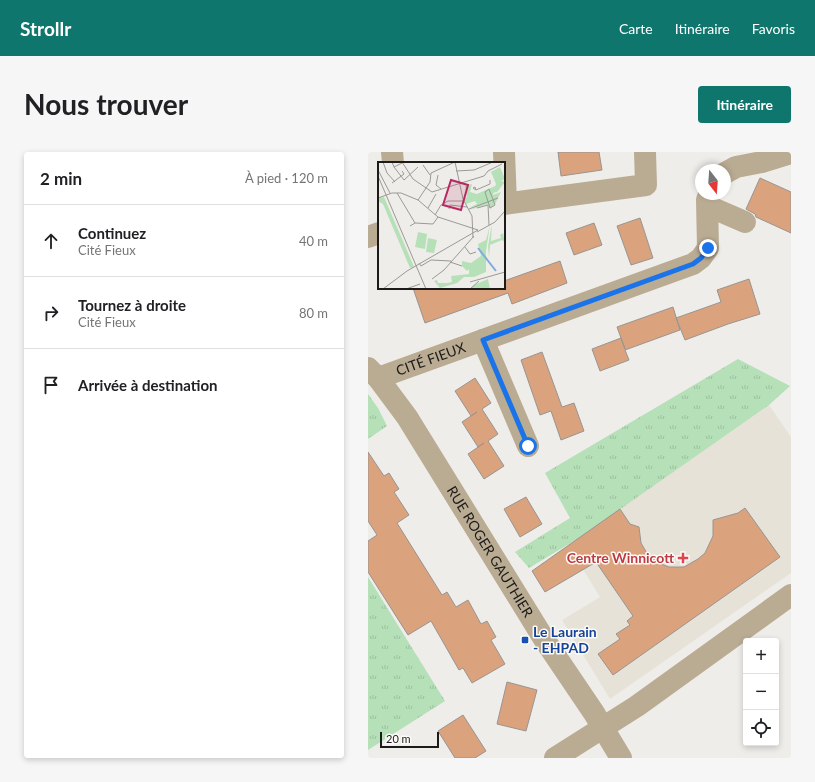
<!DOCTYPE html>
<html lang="fr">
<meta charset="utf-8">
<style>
:root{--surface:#fff;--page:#f6f6f6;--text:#202124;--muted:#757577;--line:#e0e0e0;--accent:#0f766e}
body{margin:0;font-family:Lato,sans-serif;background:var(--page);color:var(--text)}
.controls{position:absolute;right:12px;bottom:12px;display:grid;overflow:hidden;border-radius:4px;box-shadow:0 2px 6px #0003}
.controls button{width:36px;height:36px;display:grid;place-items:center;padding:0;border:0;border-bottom:1px solid var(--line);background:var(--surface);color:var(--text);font:20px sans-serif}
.compass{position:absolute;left:327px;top:12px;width:36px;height:36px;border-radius:50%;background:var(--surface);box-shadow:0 2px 6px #0003;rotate:163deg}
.scale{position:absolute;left:12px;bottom:10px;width:59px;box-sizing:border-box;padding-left:4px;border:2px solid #1c1b1a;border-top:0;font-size:11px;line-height:14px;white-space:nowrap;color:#1c1b1a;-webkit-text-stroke:3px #fcfaf6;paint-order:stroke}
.stop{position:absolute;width:12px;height:12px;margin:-9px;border:3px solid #1a73e8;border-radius:50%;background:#fff}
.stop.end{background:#1a73e8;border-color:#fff;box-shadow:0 1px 4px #0008}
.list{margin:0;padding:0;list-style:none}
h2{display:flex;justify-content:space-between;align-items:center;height:52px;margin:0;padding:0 16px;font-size:17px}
h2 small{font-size:13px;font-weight:400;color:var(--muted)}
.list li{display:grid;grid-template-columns:26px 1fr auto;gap:12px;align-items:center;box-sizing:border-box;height:72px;padding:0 16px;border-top:1px solid var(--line)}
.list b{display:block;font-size:15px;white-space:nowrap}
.list p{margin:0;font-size:13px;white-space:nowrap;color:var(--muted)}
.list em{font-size:13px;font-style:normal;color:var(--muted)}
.icon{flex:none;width:22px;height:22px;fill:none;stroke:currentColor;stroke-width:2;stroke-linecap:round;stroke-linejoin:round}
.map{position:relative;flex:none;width:423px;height:606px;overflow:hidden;border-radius:4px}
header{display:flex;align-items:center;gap:24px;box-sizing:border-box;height:56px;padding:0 20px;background:var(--accent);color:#fff}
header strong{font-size:19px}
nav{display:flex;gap:22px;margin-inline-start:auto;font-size:14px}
.intro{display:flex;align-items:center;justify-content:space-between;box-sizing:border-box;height:96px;padding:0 24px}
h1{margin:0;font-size:28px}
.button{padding:10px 18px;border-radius:4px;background:var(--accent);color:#fff;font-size:14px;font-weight:700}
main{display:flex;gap:24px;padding:0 24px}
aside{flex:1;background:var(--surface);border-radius:4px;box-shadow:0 2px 6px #0003}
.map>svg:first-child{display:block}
.built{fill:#e7e2d7}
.grass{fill:url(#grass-tufts)}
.building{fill:#daa37d;stroke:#989492}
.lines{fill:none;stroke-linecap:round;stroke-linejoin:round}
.minor{stroke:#baab93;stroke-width:22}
.route{stroke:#1a73e8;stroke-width:5}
.health-dot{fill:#e0444e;stroke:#fcfaf6;stroke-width:1.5}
.transit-dot{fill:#1a4fb4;stroke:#fcfaf6;stroke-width:1.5}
.labels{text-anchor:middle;stroke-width:3;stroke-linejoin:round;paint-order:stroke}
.street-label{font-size:14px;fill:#1c1b1a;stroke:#fcfaf6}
.health-label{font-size:14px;font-weight:bold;fill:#be3a42;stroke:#fcfaf6;text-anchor:end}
.transit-label{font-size:14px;font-weight:bold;fill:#164399;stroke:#fcfaf6;text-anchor:start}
.inset-river{fill:none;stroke:#80acdb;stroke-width:2}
.inset-road{fill:none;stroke:#9b9996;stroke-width:1}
.view{fill:#b72a61;fill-opacity:0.15;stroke:#b72a61;stroke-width:2}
.inset-edge{fill:none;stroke:#1c1b1a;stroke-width:2}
</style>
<header>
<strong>Strollr</strong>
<nav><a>Carte</a><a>Itinéraire</a><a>Favoris</a></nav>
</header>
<div class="intro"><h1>Nous trouver</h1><a class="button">Itinéraire</a></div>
<main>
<aside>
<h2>2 min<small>À pied · 120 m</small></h2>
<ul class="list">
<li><svg class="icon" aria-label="ahead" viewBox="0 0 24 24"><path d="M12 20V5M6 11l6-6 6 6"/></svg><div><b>Continuez</b><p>Cité Fieux</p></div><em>40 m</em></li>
<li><svg class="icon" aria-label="right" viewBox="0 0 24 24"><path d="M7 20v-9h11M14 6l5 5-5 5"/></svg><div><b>Tournez à droite</b><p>Cité Fieux</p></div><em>80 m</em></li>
<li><svg class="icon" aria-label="arrive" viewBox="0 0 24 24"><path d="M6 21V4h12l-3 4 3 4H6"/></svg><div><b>Arrivée à destination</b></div></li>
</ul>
</aside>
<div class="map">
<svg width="423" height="606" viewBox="0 0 423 606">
<defs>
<pattern id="grass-tufts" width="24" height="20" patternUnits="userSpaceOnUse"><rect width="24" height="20" fill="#b5e0b8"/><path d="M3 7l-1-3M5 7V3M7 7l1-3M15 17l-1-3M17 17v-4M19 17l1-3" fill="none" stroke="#9bc09e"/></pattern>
</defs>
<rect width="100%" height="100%" fill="#efede9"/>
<!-- built -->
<path class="built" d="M401,253L423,285V421L242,547L194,468L232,445L200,393Z"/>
<!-- grass -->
<path class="grass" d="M370,207L422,234L401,253L211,386L161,416L147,400L202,366L177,321Z
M0,242L10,256L19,274L0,287Z
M0,425L77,549L0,598Z"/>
<!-- building -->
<path class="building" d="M190,0H231L234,18L193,24Z
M392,26L423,40V81L388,65L387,62L378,57Z
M272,66L285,106L263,113L249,74Z
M226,71L234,93L206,103L198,81Z
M192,109L199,131L144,152L140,141L57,171L45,136H138L136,129Z
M381,127L392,162L360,172L317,188L308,166L353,150L349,138Z
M305,155L312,178L257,198L261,208L232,219L224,197L253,186L257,197L249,175Z
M174,200L194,255L206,251L216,279L193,288L183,259L172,263L153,208Z
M107,226L123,251L114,257L130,282L120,289L136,314L116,327L100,302L116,291L110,295L94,270L109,260L103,264L87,239Z
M0,300L16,324L21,321L31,337L26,340L41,363L29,371L74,443L79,440L88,455L100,448L113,472L119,469L128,485L123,488L137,512L104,531L95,516L91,518L63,469L40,483L0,420V389L9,383L0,369Z
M158,345L174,372L152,385L136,357Z
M377,356L412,405L245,523L230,502L252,487L248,482L262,473L259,469L265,464L228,410L177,440L164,419L252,357L262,372L271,375L273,391L280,403L291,411L301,415H316L330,407L337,401L345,384V368L370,361Z
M139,530L169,538L158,579L129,572Z
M95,563L118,599L107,606H87L70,579Z"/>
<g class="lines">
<!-- minor -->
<g class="minor">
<path d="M24,0L25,11"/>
<path d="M136,0L138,51"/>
<path d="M357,21L368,15L394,10L423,1"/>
<path d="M136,52L278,33L277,0"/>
<path d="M340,54L377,70"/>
<path d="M0,85L11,81"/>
<path d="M115,188L160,294"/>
<path id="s1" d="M0,216L10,226L39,265L176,487L226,561L253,606"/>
<path id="s2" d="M10,226L325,112L333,106L340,96L339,48L341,42"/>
<path d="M187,606L269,554L423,443"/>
</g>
</g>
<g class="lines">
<!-- route -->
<path class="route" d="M160,294L115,188L325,112L333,106L340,96"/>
</g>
<!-- markers -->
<path class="health-dot" d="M313 400h4v4h4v4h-4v4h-4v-4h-4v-4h4z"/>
<rect class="transit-dot" x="153" y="484" width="8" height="8" rx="2"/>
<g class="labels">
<!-- street labels -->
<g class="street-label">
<text dy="5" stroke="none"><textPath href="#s2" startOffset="56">CITÉ FIEUX</textPath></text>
<text dy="5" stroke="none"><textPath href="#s1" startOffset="221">RUE ROGER GAUTHIER</textPath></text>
</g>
<!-- health labels -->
<g class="health-label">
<text x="306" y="411">Centre Winnicott</text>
</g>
<!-- transit labels -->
<g class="transit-label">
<text x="165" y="485">Le Laurain<tspan x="165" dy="16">- EHPAD</tspan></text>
</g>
</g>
<!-- overview -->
<g transform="translate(10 10)">
<rect width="127" height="127" fill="#efede9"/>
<path d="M122,5L127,17L123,19L127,20L119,30L114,31L118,22L113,10ZM94,22L92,30L99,32L102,39L101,43L91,46L99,42L97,39L88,42L86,36L89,35L87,24ZM6,35L25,79L36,105L32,106L5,42L0,39V36ZM114,62L113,79L123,76L122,73L125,71L127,80L124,78L112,83L111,96L110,84ZM112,63L108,89V110L96,115H86L79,121L62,126L56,119L59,118L60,121H69L74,120L73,114L91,112V107L89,109L84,104V99L93,101L103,94L100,82L108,78ZM110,117L112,127H92L96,123Z" fill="#b5e0b8"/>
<path d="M117,24L115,33L123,30L117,42L112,47L110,42L92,48L101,43L99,32Z" fill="#b5e0b8"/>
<path d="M40,70L49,72L47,87L37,85ZM50,76L59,78L56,91L48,90Z" fill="#b5e0b8"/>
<path class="inset-river" d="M100,86L118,109"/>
<path class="inset-road" d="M5,0L9,11L17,20M14,0L16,5L26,0M24,0L35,17L54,30L106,14L110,9L124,2M77,0L85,37L94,54L95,76M45,3L52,13M16,5L26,18L40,5M0,8L12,31M78,9L96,8L115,0M60,13L58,23L63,27M0,14L48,127M14,21L26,12L24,9M111,27L117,43L112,46L107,30ZM98,28L95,26L97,25L98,28L112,22V18M19,31L37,61M0,36L14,31H23L40,38L60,55L100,68M40,38L52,20L53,11L77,0M50,46L58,32M99,46L110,43L111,63M71,47L72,43L89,45M91,47L120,36M57,53L63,43L70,39H85M32,64L37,61L55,62L60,55M99,70L117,60L127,49M87,85L92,92L98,90M72,100L84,104M41,101L43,104L53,98L73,99M54,117L66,108L96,74M92,120L127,110M5,127L29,109L100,68M28,127L42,122M92,127L101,119"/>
<path class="view" d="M73,18L90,23L83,48L65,43Z"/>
<rect width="127" height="127" class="inset-edge"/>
</g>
</svg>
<div class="controls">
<button>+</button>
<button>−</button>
<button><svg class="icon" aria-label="locate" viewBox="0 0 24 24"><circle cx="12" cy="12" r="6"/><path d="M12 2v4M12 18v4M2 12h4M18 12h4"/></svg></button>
</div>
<svg class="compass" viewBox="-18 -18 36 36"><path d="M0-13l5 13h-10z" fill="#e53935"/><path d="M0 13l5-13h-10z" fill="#757577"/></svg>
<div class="scale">20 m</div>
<div class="stop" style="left:160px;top:294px"></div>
<div class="stop end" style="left:340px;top:96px"></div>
</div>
</main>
